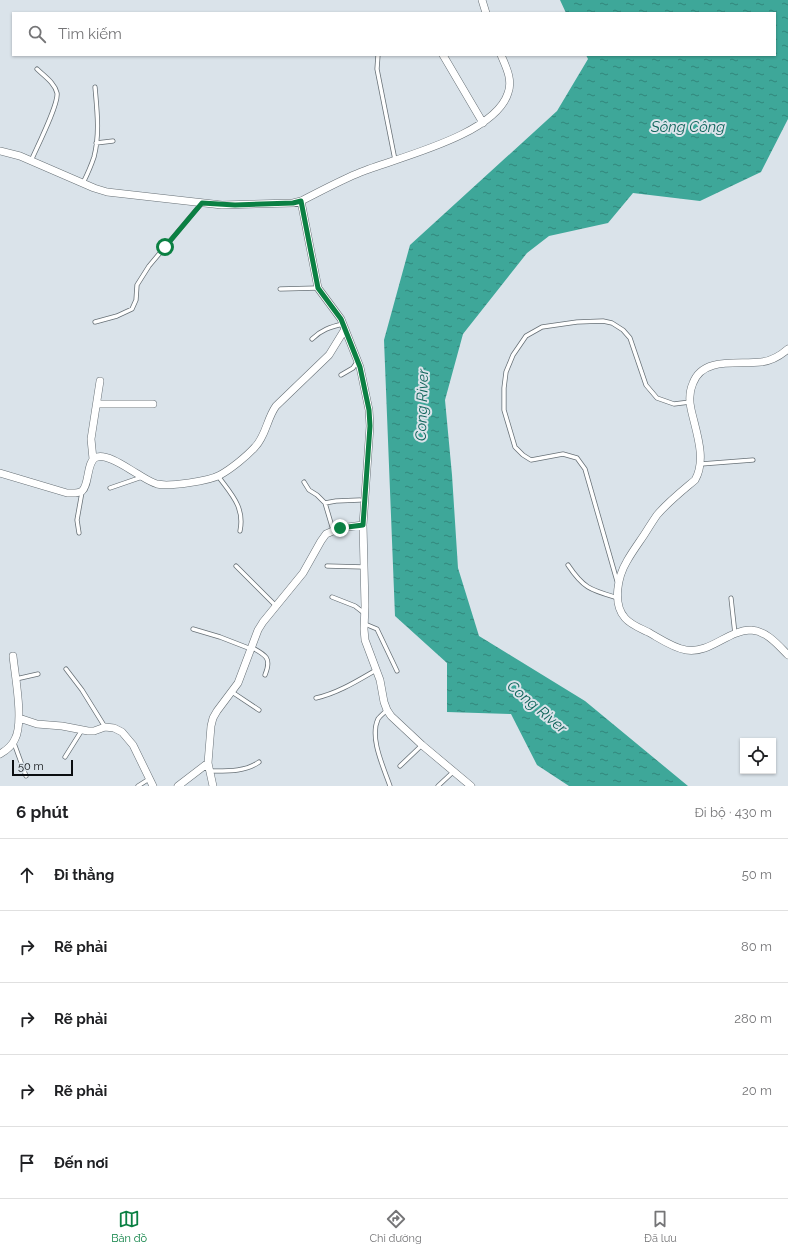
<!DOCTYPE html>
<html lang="vi">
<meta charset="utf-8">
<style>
:root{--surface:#fff;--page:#f2f2f2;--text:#202124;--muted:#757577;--line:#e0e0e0;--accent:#0b8043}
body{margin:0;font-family:Raleway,sans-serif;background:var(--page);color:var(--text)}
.controls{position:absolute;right:12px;bottom:12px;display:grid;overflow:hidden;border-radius:0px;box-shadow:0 1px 3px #0004}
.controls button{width:36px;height:36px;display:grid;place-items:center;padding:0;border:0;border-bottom:1px solid var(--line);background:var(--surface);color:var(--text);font:20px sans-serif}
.scale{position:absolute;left:12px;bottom:10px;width:61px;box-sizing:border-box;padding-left:4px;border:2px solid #0b0e11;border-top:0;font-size:11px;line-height:14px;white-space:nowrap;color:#0b0e11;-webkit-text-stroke:3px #dae3ea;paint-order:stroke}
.stop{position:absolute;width:12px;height:12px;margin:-9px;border:3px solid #0b8043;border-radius:50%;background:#fff}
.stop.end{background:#0b8043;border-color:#fff;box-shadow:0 1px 4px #0008}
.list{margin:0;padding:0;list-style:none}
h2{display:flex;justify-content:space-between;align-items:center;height:52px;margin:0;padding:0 16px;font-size:17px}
h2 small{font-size:13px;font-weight:400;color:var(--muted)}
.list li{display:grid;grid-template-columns:26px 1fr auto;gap:12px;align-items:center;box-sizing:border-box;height:72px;padding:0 16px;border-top:1px solid var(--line)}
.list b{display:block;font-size:15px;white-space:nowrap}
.list em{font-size:13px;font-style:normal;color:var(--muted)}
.icon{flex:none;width:22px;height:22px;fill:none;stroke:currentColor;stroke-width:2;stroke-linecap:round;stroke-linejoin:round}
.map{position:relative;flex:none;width:788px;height:786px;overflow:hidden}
.search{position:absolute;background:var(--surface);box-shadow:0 1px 3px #0004;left:12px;right:12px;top:12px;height:44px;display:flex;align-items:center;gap:10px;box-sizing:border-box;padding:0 14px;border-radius:0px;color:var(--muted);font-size:15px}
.sheet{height:412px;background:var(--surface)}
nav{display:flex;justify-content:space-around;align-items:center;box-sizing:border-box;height:56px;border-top:1px solid var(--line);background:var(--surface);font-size:11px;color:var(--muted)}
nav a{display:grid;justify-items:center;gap:2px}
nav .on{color:var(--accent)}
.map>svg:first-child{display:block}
.water{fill:url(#water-ripples)}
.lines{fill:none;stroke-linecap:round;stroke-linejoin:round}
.lane-casing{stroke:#677076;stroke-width:5}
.street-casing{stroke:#677076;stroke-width:8}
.lane{stroke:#fff;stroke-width:3.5}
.street{stroke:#fff;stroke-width:7}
.route{stroke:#0b8043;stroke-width:5}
.labels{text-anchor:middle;stroke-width:4;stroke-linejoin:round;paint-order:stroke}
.water-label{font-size:15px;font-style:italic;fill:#10655b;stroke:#dae3ea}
</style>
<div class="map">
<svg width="788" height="786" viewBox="0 0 788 786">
<defs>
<pattern id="water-ripples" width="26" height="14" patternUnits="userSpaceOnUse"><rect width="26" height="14" fill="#3ea799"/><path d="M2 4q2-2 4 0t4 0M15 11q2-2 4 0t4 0" fill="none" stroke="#32867b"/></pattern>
</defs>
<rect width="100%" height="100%" fill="#dae3ea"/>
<!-- water -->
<path class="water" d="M560,0H788V119L761,172L700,201L633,193L608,223L549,236L527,253L463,334L445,400L452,475L458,568L479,636L585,701L688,786H569L537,765L511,714L447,712V663L395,616L384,340L410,245L557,111L588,59L586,55H775V13H566Z"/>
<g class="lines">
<defs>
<path id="lane" d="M378,55L377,69L395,160
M96,143L113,141
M31,161C36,149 59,104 57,93C55,83 44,76 37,69
M83,183C87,175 91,166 94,157C100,134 97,110 95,87
M280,289L318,288
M95,322L117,316L132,309L136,300L137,285L149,266L201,204
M312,339C321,330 330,327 343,324
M341,375L353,368L357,362
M701,464L753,460
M218,476C231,494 245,507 240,531
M304,482L309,490L317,495L325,503L333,530
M110,488L142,477
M325,503L336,501L360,500
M79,533L77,520L82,492
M568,565C584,589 591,590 618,598
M236,566L276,606
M327,566L364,567
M617,581L585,469L577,458L563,454L531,460L523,455L515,447L504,410V388L506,372L513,355L526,336L542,327L577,322L603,321L612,323L623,330L630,338L646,385L657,398L674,404L690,402
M332,597L355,606L364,613
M731,598L735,634
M365,624L377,629L397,671
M193,629L220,637L251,649
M251,647C266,655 272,658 265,675
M66,669L82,690L105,727
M16,679L38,674
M232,692L259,710
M316,698C338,693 357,681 376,670
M387,710C384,713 380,716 378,719C369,738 384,768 390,786
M14,743L26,776
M65,757L82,730
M400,766L422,745
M209,771C227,771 245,772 259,762
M138,786L149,779
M438,786L453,772"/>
<path id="street" d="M482,0L486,13
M443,55L483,123
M0,151L20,156L94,188L107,192L222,205L293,203L301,201C321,191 341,180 361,172C399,157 495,135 508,93C513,80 506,67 501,55
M301,201L318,288L341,319L360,367L369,410L370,426L363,525L365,606L364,629L365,640L380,680L384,702L387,710L391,716L422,745L471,786
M788,349C780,356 772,361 761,362C739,365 703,356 693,383C689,392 689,400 691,409C696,432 707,459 695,480C682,491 668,502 657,515C652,522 648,529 644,535C638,544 632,552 627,561C618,576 612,603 625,618C631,625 640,628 648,632C659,638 673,648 686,650C710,654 728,630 751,630C767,631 778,645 788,655
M97,404H153
M93,459L91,439L100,381
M0,473L67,493C72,493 78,494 82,491C90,484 86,460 97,457C108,454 127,468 136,473C143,477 150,482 157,484C169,487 209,481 220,475C231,469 247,456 255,447C266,436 267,418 276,406L329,355L345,329
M19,718L37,724L62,726L88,731H94L105,727L114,728L122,732L133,745L153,786
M0,754C7,750 12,746 15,739C24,722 15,676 13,656
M178,786L208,763
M213,786L208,763L211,726L213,718L217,711L238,683L258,630L263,622L303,573L321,541L326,534L340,528L363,525"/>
</defs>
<!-- lane casing -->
<use href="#lane" class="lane-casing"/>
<!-- street casing -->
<use href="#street" class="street-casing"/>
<!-- lane -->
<use href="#lane" class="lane"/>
<!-- street -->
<use href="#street" class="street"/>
</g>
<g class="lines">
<!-- route -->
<path class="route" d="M165,247L202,203L235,205L293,203L301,201L318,288L341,319L360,367L369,410L370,426L363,525L340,528"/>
</g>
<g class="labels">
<!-- water labels -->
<g class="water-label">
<text x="688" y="132">Sông Công</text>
<text transform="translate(422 405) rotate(-88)" y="5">Cong River</text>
<text transform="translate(537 707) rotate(40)" y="5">Cong River</text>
</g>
</g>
</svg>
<div class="controls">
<button><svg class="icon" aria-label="locate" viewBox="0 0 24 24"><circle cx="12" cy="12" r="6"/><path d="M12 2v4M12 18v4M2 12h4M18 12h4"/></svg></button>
</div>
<div class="scale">50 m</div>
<div class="stop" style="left:165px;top:247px"></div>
<div class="stop end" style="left:340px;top:528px"></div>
<div class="search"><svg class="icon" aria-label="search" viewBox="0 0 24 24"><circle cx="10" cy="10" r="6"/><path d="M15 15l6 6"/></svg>Tìm kiếm</div>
</div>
<section class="sheet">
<h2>6 phút<small>Đi bộ · 430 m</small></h2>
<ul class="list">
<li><svg class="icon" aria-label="ahead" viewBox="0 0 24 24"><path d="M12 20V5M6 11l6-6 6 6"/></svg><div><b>Đi thẳng</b></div><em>50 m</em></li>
<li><svg class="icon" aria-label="right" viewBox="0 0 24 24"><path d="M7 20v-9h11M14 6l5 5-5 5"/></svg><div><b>Rẽ phải</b></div><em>80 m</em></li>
<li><svg class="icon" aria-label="right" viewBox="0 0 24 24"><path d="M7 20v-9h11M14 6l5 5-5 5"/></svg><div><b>Rẽ phải</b></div><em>280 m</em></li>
<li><svg class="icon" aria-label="right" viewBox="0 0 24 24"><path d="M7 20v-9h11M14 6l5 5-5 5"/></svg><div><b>Rẽ phải</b></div><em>20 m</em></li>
<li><svg class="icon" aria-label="arrive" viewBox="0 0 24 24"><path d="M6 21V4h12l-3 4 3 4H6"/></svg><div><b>Đến nơi</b></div></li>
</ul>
</section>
<nav>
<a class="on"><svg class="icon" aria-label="map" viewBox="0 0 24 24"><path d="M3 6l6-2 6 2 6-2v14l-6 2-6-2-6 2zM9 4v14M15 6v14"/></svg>Bản đồ</a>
<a><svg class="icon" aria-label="directions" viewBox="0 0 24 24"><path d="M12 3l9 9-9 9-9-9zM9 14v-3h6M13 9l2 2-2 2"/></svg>Chỉ đường</a>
<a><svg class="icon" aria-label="saved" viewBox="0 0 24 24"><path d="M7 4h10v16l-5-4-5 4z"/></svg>Đã lưu</a>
</nav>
